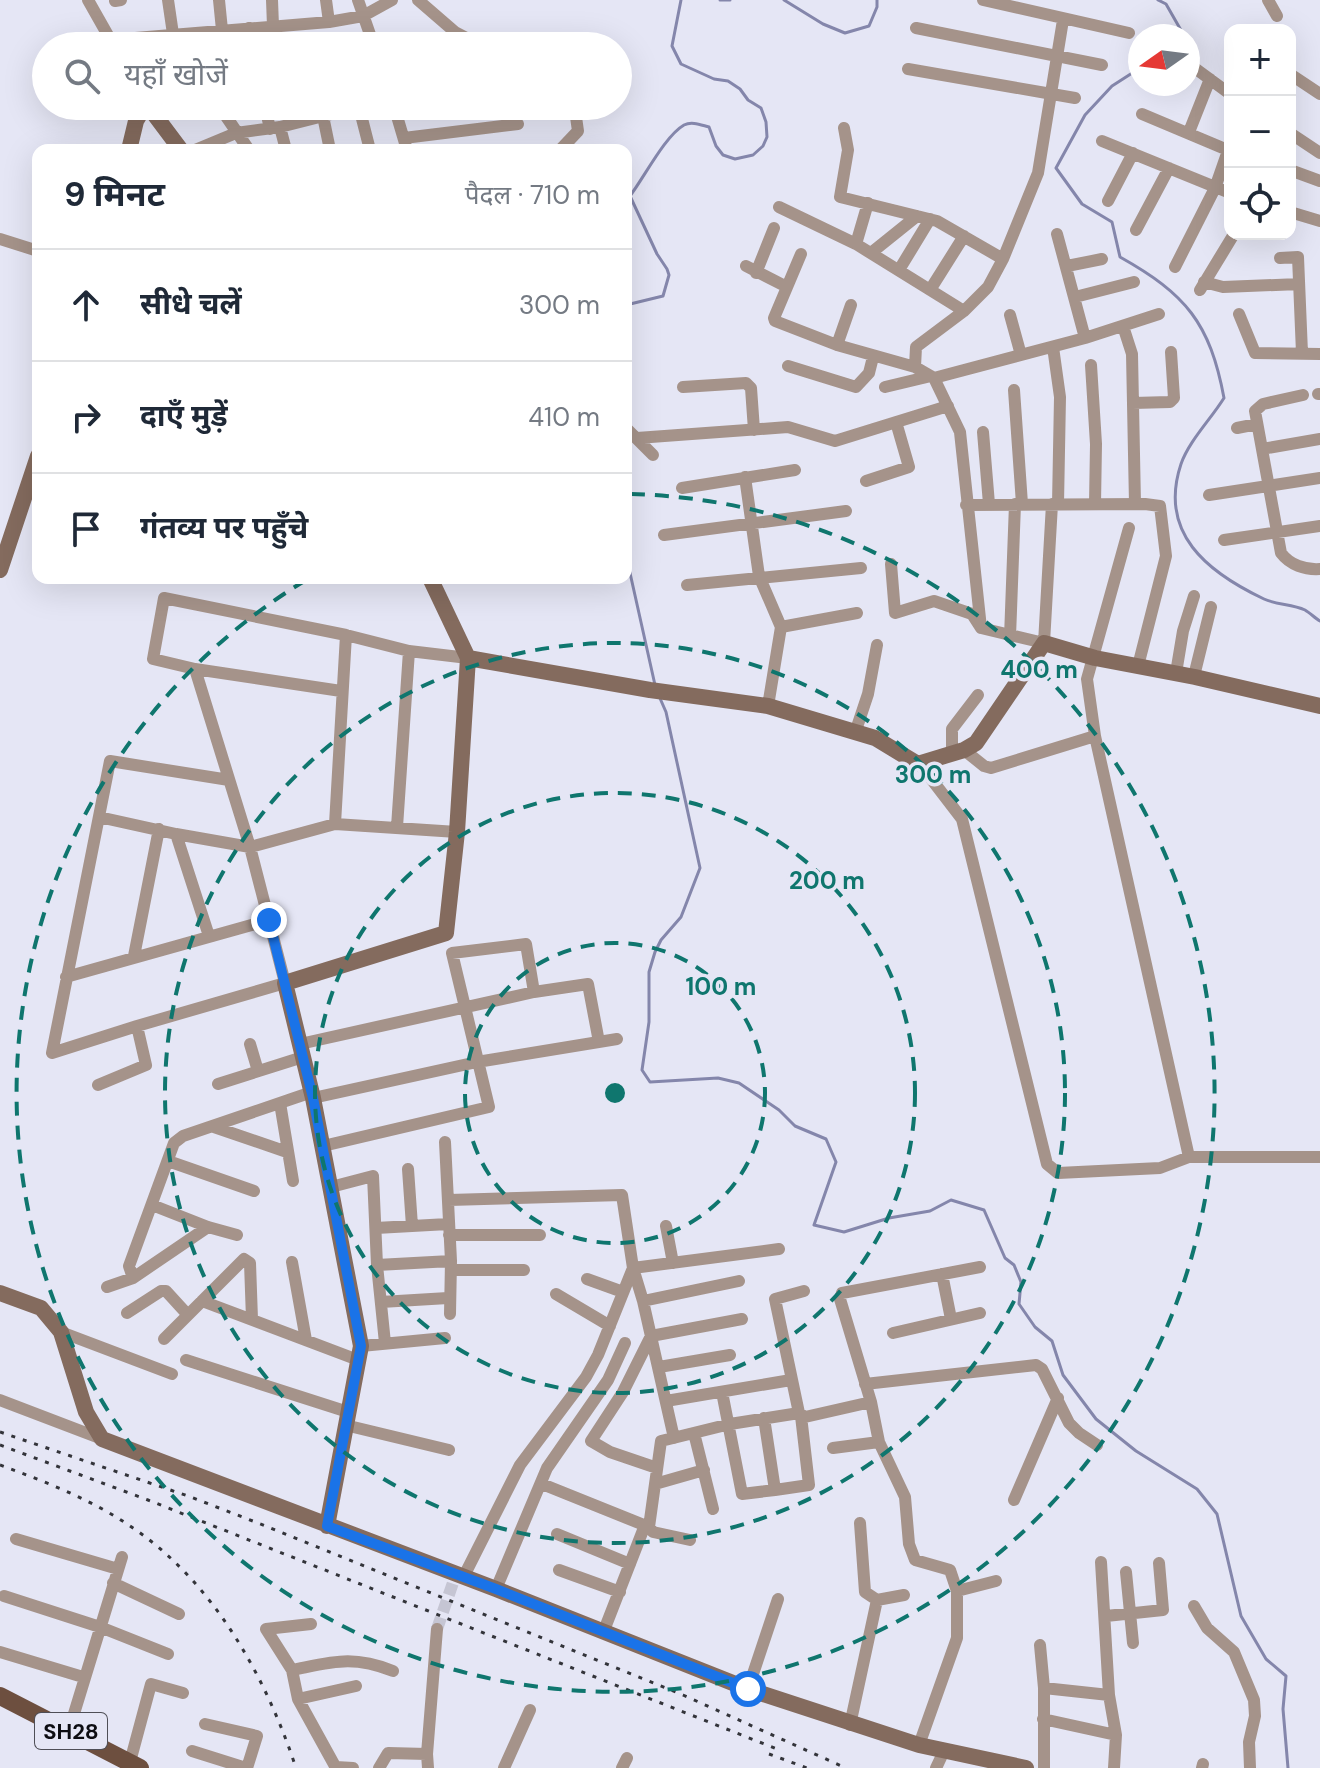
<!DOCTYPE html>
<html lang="hi">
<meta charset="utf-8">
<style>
:root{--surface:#fff;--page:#f6f6f7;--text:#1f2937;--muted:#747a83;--line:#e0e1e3}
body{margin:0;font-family:"DM Sans","Noto Sans Devanagari",sans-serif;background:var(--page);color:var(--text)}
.controls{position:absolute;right:24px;top:24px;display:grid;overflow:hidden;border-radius:16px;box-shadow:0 8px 32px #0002}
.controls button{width:72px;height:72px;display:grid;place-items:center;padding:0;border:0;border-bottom:2px solid var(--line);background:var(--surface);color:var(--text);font:40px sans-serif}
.compass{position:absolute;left:1128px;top:24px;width:72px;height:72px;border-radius:50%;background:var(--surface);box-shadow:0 8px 32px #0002;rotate:256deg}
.stop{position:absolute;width:24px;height:24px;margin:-18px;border:6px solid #1a73e8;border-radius:50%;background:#fff}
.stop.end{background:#1a73e8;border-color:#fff;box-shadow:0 2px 8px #0008}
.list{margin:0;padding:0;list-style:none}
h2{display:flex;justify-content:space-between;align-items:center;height:104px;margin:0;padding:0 32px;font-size:34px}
h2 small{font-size:26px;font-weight:400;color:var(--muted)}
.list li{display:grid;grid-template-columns:52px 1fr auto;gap:24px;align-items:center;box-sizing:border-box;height:112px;padding:0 32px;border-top:2px solid var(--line)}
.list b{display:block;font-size:30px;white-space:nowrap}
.list em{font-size:26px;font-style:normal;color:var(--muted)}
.icon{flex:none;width:44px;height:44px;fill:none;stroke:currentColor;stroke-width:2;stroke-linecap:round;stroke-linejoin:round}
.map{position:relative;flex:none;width:1320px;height:1768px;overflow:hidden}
.search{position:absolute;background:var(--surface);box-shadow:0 8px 32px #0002;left:32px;top:32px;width:600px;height:88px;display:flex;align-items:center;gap:20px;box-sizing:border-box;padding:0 28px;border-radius:44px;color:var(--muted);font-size:30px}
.panel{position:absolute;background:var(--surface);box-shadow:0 8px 32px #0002;left:32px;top:144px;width:600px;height:440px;border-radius:16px}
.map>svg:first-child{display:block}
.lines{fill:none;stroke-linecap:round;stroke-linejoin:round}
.stream{stroke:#8486ab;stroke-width:3}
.street-tunnel{stroke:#c5c5d3;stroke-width:12;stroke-dasharray:12 6;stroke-linecap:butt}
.street{stroke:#a5938a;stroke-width:12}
.secondary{stroke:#846b5e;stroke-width:16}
.primary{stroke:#6d4f3f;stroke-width:18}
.rail{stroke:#33343a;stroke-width:3;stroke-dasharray:4 8;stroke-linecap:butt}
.route{stroke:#1a73e8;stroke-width:10}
.ring{fill:none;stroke:#0f766e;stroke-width:4;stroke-dasharray:14 10}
.labels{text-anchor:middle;stroke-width:7;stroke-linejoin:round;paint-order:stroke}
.shield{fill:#e5e6f5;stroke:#4e4e56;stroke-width:2}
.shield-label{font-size:22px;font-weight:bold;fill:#0d0d12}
.centre{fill:#0f766e;stroke:#e5e6f5;stroke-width:4}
.ring-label{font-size:24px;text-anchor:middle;font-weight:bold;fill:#0f766e;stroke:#e5e6f5;stroke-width:7;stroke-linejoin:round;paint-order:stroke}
</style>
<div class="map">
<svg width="1320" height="1768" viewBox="0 0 1320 1768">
<rect width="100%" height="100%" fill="#e5e6f5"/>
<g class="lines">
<!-- stream -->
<path class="stream" d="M720,0H730
M784,0L823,24L845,33L869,26L877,7V0
M1158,0L1166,4L1182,32L1180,36
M1140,68L1112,86L1085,115L1056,168L1082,204L1112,222L1120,257C1186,294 1210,323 1224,398C1211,419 1189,441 1181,464C1158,533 1207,572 1264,599C1277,605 1292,604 1305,610C1310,613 1315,618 1320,621
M626,305L663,296L669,275L667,269L657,254L630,196C645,176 665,136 684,125C692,121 701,125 709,127L716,146L723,155L735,159L753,155L763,146L767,137L766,122L761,108L748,100L740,89L728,81L714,79L681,64L672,46L681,0
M626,555L655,685
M659,696L666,712L700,868L681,917L661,940L655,952L649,972V1022L642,1070L650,1082L718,1078L739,1083L779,1110L795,1126L826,1139L836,1162L814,1225L844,1232L889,1218L930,1211L951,1200L984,1210L1005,1258L1014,1265L1021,1282L1019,1304L1035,1327L1052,1341L1063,1375L1096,1419L1136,1451L1197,1489L1217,1514L1241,1616L1266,1659L1286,1676L1283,1709L1288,1768"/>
<!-- street-tunnel -->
<path class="street-tunnel" d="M437,1629L456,1574"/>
<!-- street -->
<path class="street" d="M88,0L114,46
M168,0L173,34L181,46
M219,0L222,30
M272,0L273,26
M326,0L329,22
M358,0L374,46
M418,0L455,32L482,46
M983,0L1129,33
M1268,0L1277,16
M115,1L121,0
M249,28L252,46
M916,28L1102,65
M111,40L329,22L363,16L392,0
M908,69L1075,98
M1196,69L1230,94
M1290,74L1320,94
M219,106L249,150
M265,106L270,129
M394,106L407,150
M359,107L370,150
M1142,114L1230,151
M323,116L330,150
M280,127L286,150
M844,128L848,150L840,197L937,221L1003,259
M1189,132L1210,79
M1290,133L1320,153
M404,138L518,124
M1102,141L1230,193
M195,150L236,133L280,127L363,106
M560,150L578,131L575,110L571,106
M1290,170L1320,181
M1108,201L1133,153
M779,207L856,244L964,311
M1290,212L1320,221
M1136,230L1169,168
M1057,234L1085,338
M0,239L38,251
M856,244L868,203
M871,253L917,216
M801,254L774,318L775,321L837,345L915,367L934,378L960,432L981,628
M1280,258L1298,257L1302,353
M746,266L787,287
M1067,266L1102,259
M1175,267L1215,188L1230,145
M899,270L930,219
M756,273L774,228
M1204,282L1223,287L1299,284
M930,290L964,236
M1200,290L1234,234
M1075,297L1134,282
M1239,314L1255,353L1320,354
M1010,315L1021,355
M1123,326L1132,354L1135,504
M837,345L851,305
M1053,347L1060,397L1058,504
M1091,365L1096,444L1095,504
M788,366L856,387L869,373L873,357
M915,367L916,347L964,311L988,287L1003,259L1038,173L1063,20
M934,378L1085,338L1159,314
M683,387L746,383L751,388L754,430
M885,387L931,376
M1014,390L1022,504
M1318,394H1320
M1303,395L1263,404L1255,411L1281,553C1290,565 1305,570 1320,569
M1133,403L1170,402L1174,398L1171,352
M626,428L653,455
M1237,428L1257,424
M983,432L989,504
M637,438L788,427L835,441L948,406
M1262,449L1320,439
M745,477L759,576L781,627L768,706
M866,481L909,467L896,422
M682,488L795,470
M1209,495L1320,478
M966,505L1145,504L1160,506L1166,556L1138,666
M1129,528L1087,679L1095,736L1189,1157H1320
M664,535L846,511
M1224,540L1320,526
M891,564L895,613L934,601L972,614L981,628L1044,643L1052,504
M687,585L861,568
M781,627L857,613
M1010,637L1015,504
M195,669L250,847L285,983L137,1026L52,1053L110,761L229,780
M1176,673L1183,631L1194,596
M1194,676L1211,607
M341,691L195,669L153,659L164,598L346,635L409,651L468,658
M855,733L868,694L877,645
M964,750L984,766L991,768L1095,736
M952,753V729L978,695
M919,763L962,819L1047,1164L1058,1173L1160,1168L1189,1157
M99,817L176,834L250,847L335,824L457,832
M335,824L346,635
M397,827L409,651
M176,834L209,936
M134,956L159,829
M66,977L269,920
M250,1044L258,1071
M300,1044L534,992L588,984L599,1042
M218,1084L303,1057
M98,1085L146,1065L137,1026
M313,1098L477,1062L617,1039
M280,1103L293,1181
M214,1127L287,1152
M445,1142L451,1261L450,1314
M323,1146L489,1107L452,953L526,944L534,992
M168,1161L254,1191
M408,1169L412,1226
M331,1187L373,1176L377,1265L385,1343
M449,1200L622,1195L633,1268L643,1301L674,1438
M152,1205L208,1227L237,1235
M666,1226L673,1263
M376,1228L448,1224
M449,1235H540
M292,1262L306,1340
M377,1265L451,1261
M451,1270H524
M942,1274L951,1319
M133,1278L129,1266L174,1143L183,1136L312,1092
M587,1279L623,1292
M107,1287L133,1278L208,1227
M556,1294L610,1326
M202,1301L358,1360
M643,1301L739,1281
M381,1302L448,1298
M127,1313L161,1291H166L187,1314
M61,1332L172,1374
M893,1333L980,1313
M164,1339L244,1259L250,1263L252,1319
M361,1346L445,1338
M186,1360L348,1412
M659,1367L730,1355
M865,1384L1036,1365L1042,1369L1069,1423L1079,1433L1097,1445
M722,1392L742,1494L775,1490L764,1418
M0,1400L102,1439
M666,1401L791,1380
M799,1413L775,1299L804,1291
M345,1425L449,1450
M694,1433L713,1509
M833,1448L879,1442
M657,1468L610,1452L591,1441L623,1392L651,1336L742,1319
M542,1484L649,1527L653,1532L690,1540
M655,1484L704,1470
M775,1490L809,1485L801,1416
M1014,1500L1058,1398
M649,1527L661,1441L730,1424L799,1413L805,1417L871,1402
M557,1534L630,1564
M16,1539L118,1569
M1101,1562L1109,1695L1116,1735L1114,1768
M559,1570L620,1592
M1126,1572L1133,1643
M464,1576L520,1465L586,1377L598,1355L633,1268L779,1249
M113,1583L179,1614
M496,1589L547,1468L608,1380L625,1343
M957,1591L996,1581
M4,1596L100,1627L168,1654
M877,1600L904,1595
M1194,1606L1207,1628L1234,1652L1254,1700L1255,1716L1249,1742L1250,1768
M1106,1616L1163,1610L1159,1563
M311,1624L266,1629L292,1670L298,1699L336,1768
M603,1633L645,1525
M1040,1645L1044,1688V1768
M0,1652L83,1677
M292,1670C333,1662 352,1655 393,1671
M1044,1688L1109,1695
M748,1689L778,1599
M298,1699L356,1686
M1043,1719L1116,1735
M205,1724L257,1736L247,1768
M850,1725L877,1600L865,1592L860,1523
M69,1730L122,1557
M919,1745L957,1638V1591L950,1570L915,1560L909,1544L905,1497L879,1442L871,1402L840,1299L842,1293L980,1267
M192,1751L246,1768
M130,1762L151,1684L183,1693
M336,1767L353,1768
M379,1768L388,1753L427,1754
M428,1768L427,1754L437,1629
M504,1768L530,1710
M622,1768L627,1758
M936,1768L944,1751
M1202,1768L1203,1764"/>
<!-- secondary -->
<path class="secondary" d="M148,106L181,150
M129,150L136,121L145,106
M0,570L38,456
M468,658L650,690L768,706L875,738L918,764L964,750L976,743L1044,643L1095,658L1195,677L1320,706
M0,1293L41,1308L61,1332L86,1412L102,1439L496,1589L748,1689L919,1745L1026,1768
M327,1526L361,1346L313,1098L285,983L446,933L457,832L468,658L430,578"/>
<!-- primary -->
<path class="primary" d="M0,1696L140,1768"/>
<!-- rail -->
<path class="rail" d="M0,1432L188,1496L258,1523L683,1695L846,1768
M0,1445L148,1500L782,1751
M0,1465C46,1482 93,1500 133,1528C214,1583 266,1677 296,1768
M769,1754L807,1768"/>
</g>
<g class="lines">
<!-- route -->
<path class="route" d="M269,920L313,1098L361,1346L327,1526L496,1589L748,1689"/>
</g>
<!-- distance rings -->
<g class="ring">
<circle cx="615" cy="1093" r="150"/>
<circle cx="615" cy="1093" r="300"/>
<circle cx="615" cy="1093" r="450"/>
<path d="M631 494A599 599 0 1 1 306 580"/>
</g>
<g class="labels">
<!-- shield labels -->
<rect class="shield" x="35" y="1713" width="72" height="36" rx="6"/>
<g class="shield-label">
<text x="71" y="1739">SH28</text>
</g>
</g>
<circle cx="615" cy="1093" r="12" class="centre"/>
<g class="ring-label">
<text x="1039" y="678">400 m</text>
<text x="933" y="783">300 m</text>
<text x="827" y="889">200 m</text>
<text x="721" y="995">100 m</text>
</g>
</svg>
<div class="controls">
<button>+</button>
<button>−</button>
<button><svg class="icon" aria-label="locate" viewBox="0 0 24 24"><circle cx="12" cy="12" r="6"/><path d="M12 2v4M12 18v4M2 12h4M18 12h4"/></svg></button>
</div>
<svg class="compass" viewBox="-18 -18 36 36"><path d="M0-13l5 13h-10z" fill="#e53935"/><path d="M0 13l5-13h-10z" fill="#747a83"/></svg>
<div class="stop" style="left:748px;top:1689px"></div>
<div class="stop end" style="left:269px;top:920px"></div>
<div class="search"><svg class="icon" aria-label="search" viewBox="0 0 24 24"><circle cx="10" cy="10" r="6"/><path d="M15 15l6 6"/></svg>यहाँ खोजें</div>
<section class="panel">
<h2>9 मिनट<small>पैदल · 710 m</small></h2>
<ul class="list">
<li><svg class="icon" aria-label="ahead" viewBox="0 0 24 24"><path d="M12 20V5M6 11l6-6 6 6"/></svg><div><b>सीधे चलें</b></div><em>300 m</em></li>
<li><svg class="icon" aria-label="right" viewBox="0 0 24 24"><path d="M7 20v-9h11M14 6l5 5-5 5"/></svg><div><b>दाएँ मुड़ें</b></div><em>410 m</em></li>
<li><svg class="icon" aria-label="arrive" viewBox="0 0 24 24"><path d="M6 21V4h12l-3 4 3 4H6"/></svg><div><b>गंतव्य पर पहुँचे</b></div></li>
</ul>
</section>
</div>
